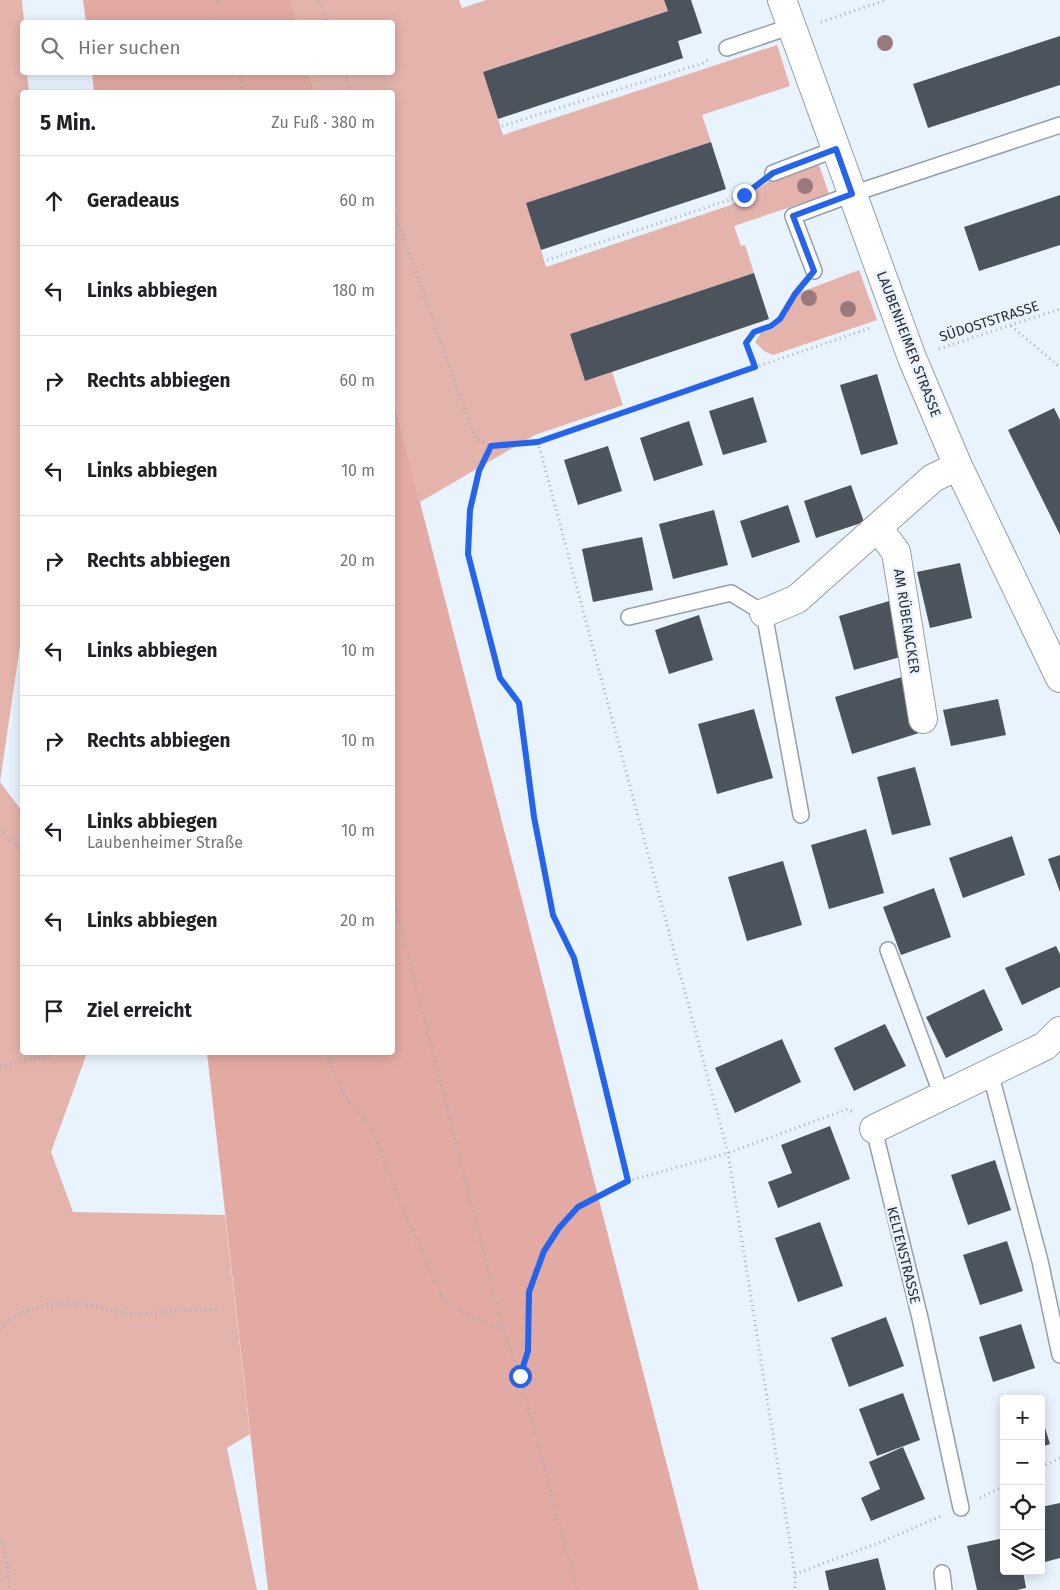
<!DOCTYPE html>
<html lang="de">
<meta charset="utf-8">
<style>
:root{--surface:#fff;--page:#f6f6f6;--text:#202124;--muted:#757577;--line:#e0e0e0}
body{margin:0;font-family:"Fira Sans",sans-serif;background:var(--page);color:var(--text)}
.controls{position:absolute;right:15px;bottom:15px;display:grid;overflow:hidden;border-radius:5px;box-shadow:0 2px 12px #0003}
.controls button{width:45px;height:45px;display:grid;place-items:center;padding:0;border:0;border-bottom:1px solid var(--line);background:var(--surface);color:var(--text);font:25px sans-serif}
.stop{position:absolute;width:15px;height:15px;margin:-11px;border:4px solid #2563eb;border-radius:50%;background:#fff}
.stop.end{background:#2563eb;border-color:#fff;box-shadow:0 1px 5px #0008}
.list{margin:0;padding:0;list-style:none}
h2{display:flex;justify-content:space-between;align-items:center;height:65px;margin:0;padding:0 20px;font-size:21px}
h2 small{font-size:16px;font-weight:400;color:var(--muted)}
.list li{display:grid;grid-template-columns:32px 1fr auto;gap:15px;align-items:center;box-sizing:border-box;height:90px;padding:0 20px;border-top:1px solid var(--line)}
.list b{display:block;font-size:19px;white-space:nowrap}
.list p{margin:0;font-size:16px;white-space:nowrap;color:var(--muted)}
.list em{font-size:16px;font-style:normal;color:var(--muted)}
.icon{flex:none;width:28px;height:28px;fill:none;stroke:currentColor;stroke-width:2;stroke-linecap:round;stroke-linejoin:round}
.map{position:relative;flex:none;width:1060px;height:1590px;overflow:hidden}
.search{position:absolute;background:var(--surface);box-shadow:0 2px 12px #0003;left:20px;top:20px;width:375px;height:55px;display:flex;align-items:center;gap:12px;box-sizing:border-box;padding:0 18px;border-radius:5px;color:var(--muted);font-size:19px}
.panel{position:absolute;background:var(--surface);box-shadow:0 2px 12px #0003;left:20px;top:90px;width:375px;height:965px;border-radius:5px}
.map>svg:first-child{display:block}
.green{fill:#e4b3ac}
.forest{fill:#e2aaa3}
.building{fill:#4b545d}
.lines{fill:none;stroke-linecap:round;stroke-linejoin:round}
.service-casing{stroke:#959fa9;stroke-width:18}
.minor-casing{stroke:#959fa9;stroke-width:30}
.path{stroke:#a7afb8;stroke-width:3;stroke-dasharray:1 4;stroke-linecap:butt}
.service{stroke:#fff;stroke-width:15}
.minor{stroke:#fff;stroke-width:28}
.tree{fill:#99797c}
.route{stroke:#2563eb;stroke-width:6}
.labels{text-anchor:middle;stroke-width:5;stroke-linejoin:round;paint-order:stroke}
.street-label{font-size:14px;fill:#292c31;stroke:#e9f3fe}
</style>
<div class="map">
<svg width="1060" height="1590" viewBox="0 0 1060 1590">
<rect width="100%" height="100%" fill="#e9f3fe"/>
<!-- green -->
<path class="green" d="M0,0H22L24,22H22V72L27,73L29,92H22V632L0,782Z
M291,0H459L462,8L486,0H664L668,11L483,72L503,135L777,45L790,86L702,115L711,142L527,203L546,267L731,205L770,181L819,165L829,194L734,226L741,246L745,245L754,273L570,334L585,381L612,372L623,405L535,435L420,502L393,396L392,92H315L309,73L392,72V22H297Z
M859,270L877,320L773,355L764,351L755,342L761,333L773,329L783,320L798,293Z
M0,782L22,811V1052L87,1053L51,1152L73,1212L225,1215L250,1434L227,1448L257,1590H0Z"/>
<!-- forest -->
<path class="forest" d="M83,0H291L297,22H86Z
M92,73H309L315,92H94Z
M393,396L420,502L699,1590H268L207,1053L392,1052Z"/>
<!-- building -->
<path class="building" d="M664,0H691L702,33L678,41L683,58L498,119L483,72L668,11Z
M1060,36V85L928,128L913,84Z
M711,142L726,189L541,250L526,203Z
M1060,195V245L979,271L964,227Z
M754,273L769,319L585,381L570,334Z
M877,374L898,444L861,455L840,385Z
M753,397L767,442L723,455L709,411Z
M1054,408L1060,420V535L1008,430Z
M689,421L703,465L654,481L640,438Z
M608,446L622,491L578,505L564,460Z
M851,485L864,522L816,538L804,501Z
M788,505L800,542L752,558L740,521Z
M714,510L728,565L673,579L659,524Z
M642,537L653,590L593,602L582,549Z
M960,563L972,618L930,628L917,572Z
M896,599L911,654L854,670L839,616Z
M699,615L713,660L669,674L655,630Z
M902,677L919,733L852,754L835,697Z
M998,699L1006,735L951,746L943,710Z
M754,709L773,778L717,794L698,724Z
M915,767L931,825L892,835L877,777Z
M866,829L884,893L829,909L811,845Z
M1012,836L1025,875L963,898L949,858Z
M1060,855V892L1048,859Z
M783,861L802,925L747,941L728,877Z
M934,888L951,937L901,955L883,907Z
M1056,946L1060,954V987L1022,1005L1005,968Z
M984,989L1003,1030L946,1058L926,1017Z
M885,1024L906,1066L854,1091L834,1048Z
M782,1039L801,1082L735,1113L715,1068Z
M830,1126L850,1179L778,1208L768,1182L792,1173L781,1145Z
M995,1160L1011,1210L968,1225L951,1175Z
M820,1222L843,1286L798,1302L775,1238Z
M1007,1241L1023,1291L980,1305L963,1255Z
M886,1317L904,1366L849,1387L831,1338Z
M1021,1324L1035,1368L993,1382L979,1337Z
M903,1393L920,1440L877,1456L859,1409Z
M1042,1418L1050,1444L1041,1447V1419Z
M903,1447L925,1499L871,1521L861,1498L880,1489L869,1462Z
M1060,1503V1558L1041,1563V1507Z
M1004,1538V1571H1023L1026,1588L1017,1590H977L967,1546Z
M878,1558L886,1590H829L825,1571Z"/>
<g class="lines">
<defs>
<path id="service" d="M727,48L792,26
M773,173L836,149
M814,271L793,216L852,194L1060,125
M629,617L731,593L764,613L801,815
M888,950L942,1096
M990,1072L1040,1261L1060,1355
M874,1129L920,1318L961,1508
M942,1573L944,1590"/>
<path id="minor" d="M782,0L912,358L958,466L1060,678
M878,528L896,552L923,719
M764,613L797,599L933,478L958,466
M874,1129L1045,1046L1060,1031"/>
</defs>
<!-- service casing -->
<use href="#service" class="service-casing"/>
<!-- minor casing -->
<use href="#minor" class="minor-casing"/>
<!-- path -->
<path class="path" d="M217,0L224,22
M319,0L327,22
M821,22L886,0
M238,72L244,92
M345,72L352,92
M502,126L703,63L708,60
M392,206L475,437L491,446L538,442L870,328
M547,260L744,195L756,186
M1011,326L1060,367
M939,349L1060,309
M755,367L747,343L754,331L771,326L781,319L801,287
M538,442L728,1153L795,1574V1590
M491,446L479,471L469,509L468,554L500,678L519,703L534,817L553,915L574,958L628,1181
M0,829L22,852
M392,891L503,1329L520,1376L577,1590
M327,1052L330,1064L347,1100L372,1127L405,1215L444,1300L471,1317L503,1329
M0,1067L62,1052
M0,1331L9,1320L27,1311L46,1305L69,1303L91,1305L109,1310L138,1315L158,1312L219,1309
M520,1375L528,1351L529,1292L544,1251L559,1228L578,1207L628,1181L728,1153L848,1109L853,1113
M1041,1467L1060,1458
M980,1498L1004,1486
M0,1538L4,1545L10,1590
M795,1574L881,1542L941,1516"/>
<!-- service -->
<use href="#service" class="service"/>
<!-- minor -->
<use href="#minor" class="minor"/>
</g>
<!-- trees -->
<g class="tree">
<circle cx="885" cy="43" r="8"/>
<circle cx="805" cy="186" r="8"/>
<circle cx="809" cy="298" r="8"/>
<circle cx="848" cy="309" r="8"/>
</g>
<g class="lines">
<!-- route -->
<path class="route" d="M520,1376L528,1351L529,1292L544,1251L559,1228L578,1207L628,1181L574,958L553,915L534,817L519,703L500,678L468,554L470,510L479,471L491,446L538,442L755,367L746,343L754,332L771,326L780,319L795,294L814,271L793,216L852,194L836,149L773,173L744,195"/>
</g>
<g class="labels">
<!-- street labels -->
<g class="street-label">
<text transform="translate(989 321) rotate(-18)" y="5">SÜDOSTSTRASSE</text>
<text transform="translate(909 344) rotate(69)" y="5">LAUBENHEIMER STRASSE</text>
<text transform="translate(907 621) rotate(81)" y="5">AM RÜBENACKER</text>
<text transform="translate(904 1255) rotate(76)" y="5">KELTENSTRASSE</text>
</g>
</g>
</svg>
<div class="controls">
<button>+</button>
<button>−</button>
<button><svg class="icon" aria-label="locate" viewBox="0 0 24 24"><circle cx="12" cy="12" r="6"/><path d="M12 2v4M12 18v4M2 12h4M18 12h4"/></svg></button>
<button><svg class="icon" aria-label="layers" viewBox="0 0 24 24"><path d="M12 4l9 5-9 5-9-5zM3 14l9 5 9-5"/></svg></button>
</div>
<div class="stop" style="left:520px;top:1376px"></div>
<div class="stop end" style="left:744px;top:195px"></div>
<div class="search"><svg class="icon" aria-label="search" viewBox="0 0 24 24"><circle cx="10" cy="10" r="6"/><path d="M15 15l6 6"/></svg>Hier suchen</div>
<section class="panel">
<h2>5 Min.<small>Zu Fuß · 380 m</small></h2>
<ul class="list">
<li><svg class="icon" aria-label="ahead" viewBox="0 0 24 24"><path d="M12 20V5M6 11l6-6 6 6"/></svg><div><b>Geradeaus</b></div><em>60 m</em></li>
<li><svg class="icon" aria-label="left" viewBox="0 0 24 24"><path d="M17 20v-9H6M10 6l-5 5 5 5"/></svg><div><b>Links abbiegen</b></div><em>180 m</em></li>
<li><svg class="icon" aria-label="right" viewBox="0 0 24 24"><path d="M7 20v-9h11M14 6l5 5-5 5"/></svg><div><b>Rechts abbiegen</b></div><em>60 m</em></li>
<li><svg class="icon" aria-label="left" viewBox="0 0 24 24"><path d="M17 20v-9H6M10 6l-5 5 5 5"/></svg><div><b>Links abbiegen</b></div><em>10 m</em></li>
<li><svg class="icon" aria-label="right" viewBox="0 0 24 24"><path d="M7 20v-9h11M14 6l5 5-5 5"/></svg><div><b>Rechts abbiegen</b></div><em>20 m</em></li>
<li><svg class="icon" aria-label="left" viewBox="0 0 24 24"><path d="M17 20v-9H6M10 6l-5 5 5 5"/></svg><div><b>Links abbiegen</b></div><em>10 m</em></li>
<li><svg class="icon" aria-label="right" viewBox="0 0 24 24"><path d="M7 20v-9h11M14 6l5 5-5 5"/></svg><div><b>Rechts abbiegen</b></div><em>10 m</em></li>
<li><svg class="icon" aria-label="left" viewBox="0 0 24 24"><path d="M17 20v-9H6M10 6l-5 5 5 5"/></svg><div><b>Links abbiegen</b><p>Laubenheimer Straße</p></div><em>10 m</em></li>
<li><svg class="icon" aria-label="left" viewBox="0 0 24 24"><path d="M17 20v-9H6M10 6l-5 5 5 5"/></svg><div><b>Links abbiegen</b></div><em>20 m</em></li>
<li><svg class="icon" aria-label="arrive" viewBox="0 0 24 24"><path d="M6 21V4h12l-3 4 3 4H6"/></svg><div><b>Ziel erreicht</b></div></li>
</ul>
</section>
</div>
